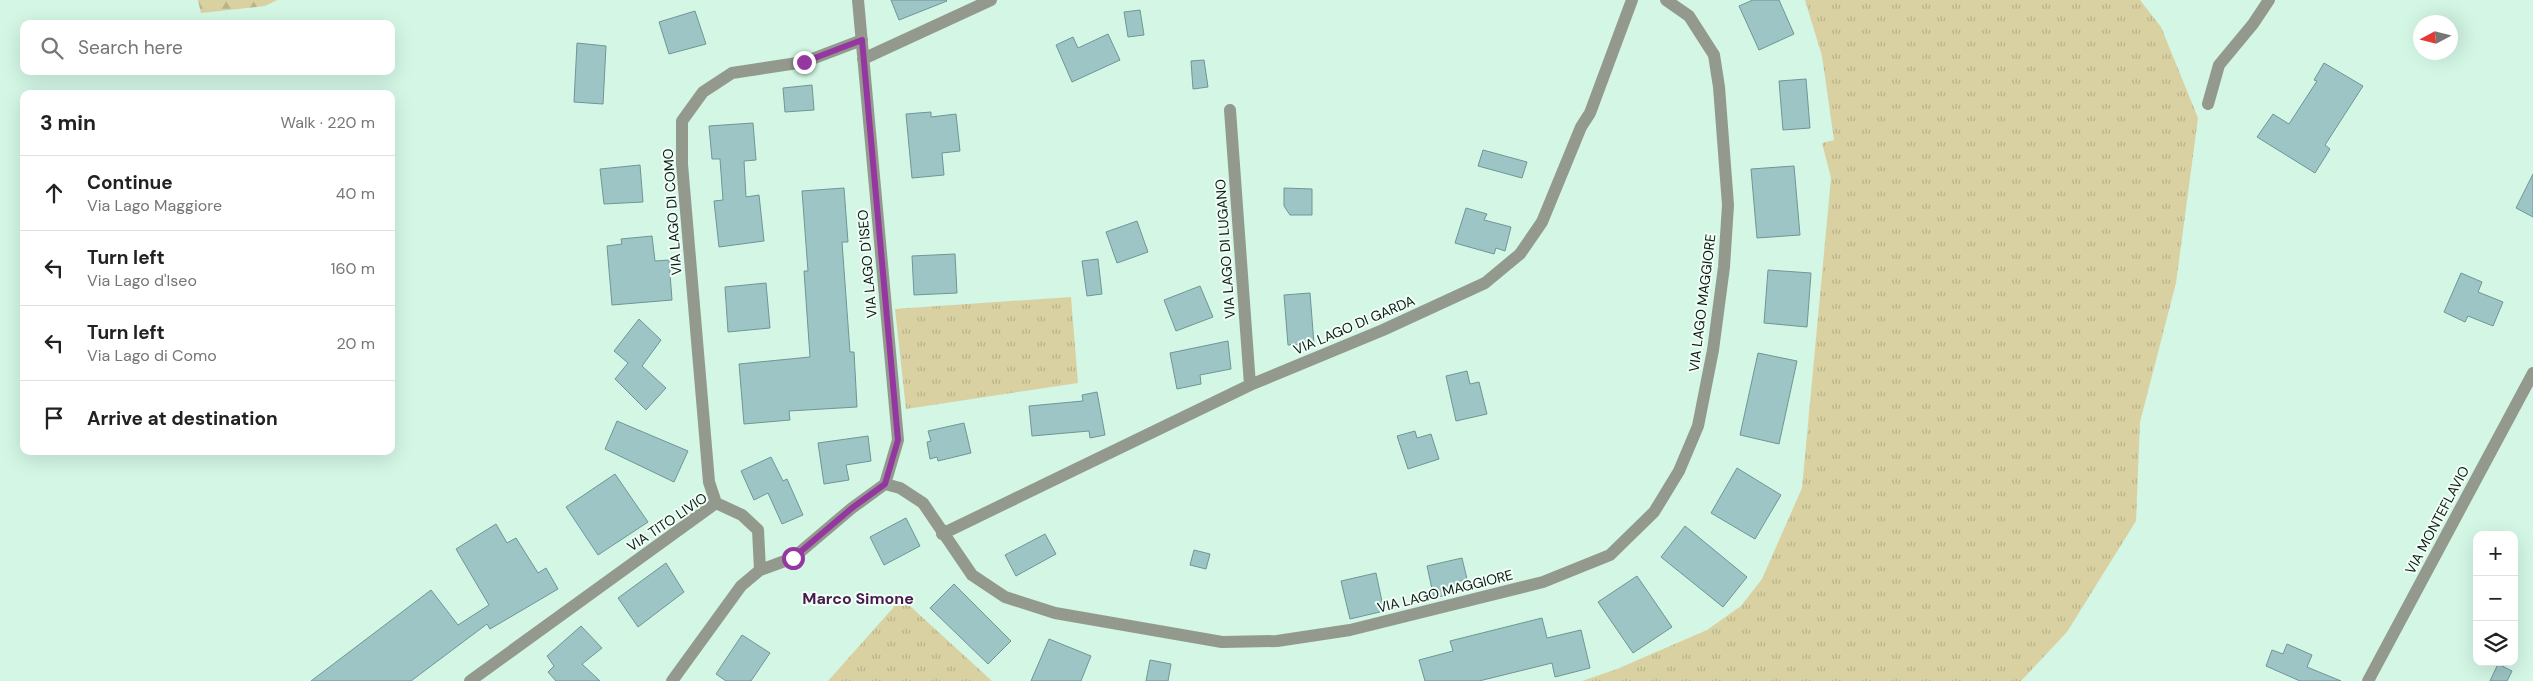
<!DOCTYPE html>
<meta charset="utf-8">
<style>
:root{--surface:#fff;--page:#f2f2f2;--text:#222;--muted:#767676;--line:#e0e0e0}
body{margin:0;font-family:"DM Sans",sans-serif;background:var(--page);color:var(--text)}
.controls{position:absolute;right:15px;bottom:15px;display:grid;overflow:hidden;border-radius:10px;box-shadow:0 5px 20px #0002}
.controls button{width:45px;height:45px;display:grid;place-items:center;padding:0;border:0;border-bottom:1px solid var(--line);background:var(--surface);color:var(--text);font:25px sans-serif}
.compass{position:absolute;left:2413px;top:15px;width:45px;height:45px;border-radius:50%;background:var(--surface);box-shadow:0 5px 20px #0002;rotate:263deg}
.stop{position:absolute;width:15px;height:15px;margin:-11px;border:4px solid #9537a0;border-radius:50%;background:#fff}
.stop.end{background:#9537a0;border-color:#fff;box-shadow:0 1px 5px #0008}
.list{margin:0;padding:0;list-style:none}
h2{display:flex;justify-content:space-between;align-items:center;height:65px;margin:0;padding:0 20px;font-size:21px}
h2 small{font-size:16px;font-weight:400;color:var(--muted)}
.list li{display:grid;grid-template-columns:32px 1fr auto;gap:15px;align-items:center;box-sizing:border-box;height:75px;padding:0 20px;border-top:1px solid var(--line)}
.list b{display:block;font-size:19px;white-space:nowrap}
.list p{margin:0;font-size:16px;white-space:nowrap;color:var(--muted)}
.list em{font-size:16px;font-style:normal;color:var(--muted)}
.icon{flex:none;width:28px;height:28px;fill:none;stroke:currentColor;stroke-width:2;stroke-linecap:round;stroke-linejoin:round}
.map{position:relative;flex:none;width:2533px;height:681px;overflow:hidden}
.search{position:absolute;background:var(--surface);box-shadow:0 5px 20px #0002;left:20px;top:20px;width:375px;height:55px;display:flex;align-items:center;gap:12px;box-sizing:border-box;padding:0 18px;border-radius:10px;color:var(--muted);font-size:19px}
.panel{position:absolute;background:var(--surface);box-shadow:0 5px 20px #0002;left:20px;top:90px;width:375px;height:365px;border-radius:10px}
.map>svg:first-child{display:block}
.grass{fill:url(#grass-tufts)}
.forest{fill:url(#forest-firs)}
.building{fill:#9dc5c5;stroke:#6f9696}
.lines{fill:none;stroke-linecap:round;stroke-linejoin:round}
.minor{stroke:#939a8d;stroke-width:12}
.route{stroke:#9537a0;stroke-width:6}
.labels{text-anchor:middle;stroke-width:4;stroke-linejoin:round;paint-order:stroke}
.street-label{font-size:14px;fill:#0c1812;stroke:#f0fef7}
.quarter-label{font-size:16px;font-weight:bold;fill:#481b4d;stroke:#f0fef7}
</style>
<div class="map">
<svg width="2533" height="681" viewBox="0 0 2533 681">
<defs>
<pattern id="grass-tufts" width="24" height="20" patternUnits="userSpaceOnUse" patternTransform="scale(1.25)"><rect width="24" height="20" fill="#d9d1a2"/><path d="M3 7l-1-3M5 7V3M7 7l1-3M15 17l-1-3M17 17v-4M19 17l1-3" fill="none" stroke="#b9b38a"/></pattern>
<pattern id="forest-firs" width="22" height="20" patternUnits="userSpaceOnUse" patternTransform="scale(1.25)"><rect width="22" height="20" fill="#d9d1a2"/><path d="M5 1l3.5 6h-7zM16 11l3.5 6h-7z" fill="#b9b38a"/></pattern>
</defs>
<rect width="100%" height="100%" fill="#d3f6e5"/>
<!-- grass -->
<path class="grass" d="M1805,0H2140L2161,27L2198,118L2176,283L2140,422L2136,521L2067,632L2021,681H1582L1617,669L1707,630L1741,606L1762,579L1802,488L1831,178L1822,143L1834,140L1822,56Z
M1071,297L1078,383L906,409L895,309Z
M899,596L992,681H828L893,608Z"/>
<!-- forest -->
<path class="forest" d="M198,0H277L265,6L201,13Z"/>
<!-- building -->
<path class="building" d="M891,0H946L947,1L899,20Z
M1753,0H1779L1794,34L1759,50L1739,6Z
M1140,10L1144,35L1128,37L1124,12Z
M695,11L706,44L669,54L659,22Z
M1108,34L1120,60L1072,82L1056,45L1073,37L1078,48Z
M577,43L606,46L603,104L574,102Z
M1204,60L1208,87L1193,89L1191,61Z
M2324,63L2363,86L2325,145L2330,149L2315,173L2257,137L2273,114L2289,124L2317,81L2314,80Z
M1806,79L1810,128L1783,130L1779,81Z
M812,85L814,110L785,112L783,88Z
M931,112V117L956,114L960,151L942,153L944,175L912,178L906,114Z
M753,123L756,160L744,161L746,197L759,195L764,241L719,247L714,201L723,200L720,159H712L709,126Z
M1483,150L1527,162L1522,178L1478,166Z
M640,165L643,202L604,204L600,169Z
M1794,166L1800,235L1757,238L1751,169Z
M2533,174V217L2516,208Z
M844,188L848,242H842L850,352H854L857,407L789,411L790,420L744,424L739,364L810,357L804,271H808L802,191Z
M1284,188L1312,189V215H1290L1284,206Z
M1466,208L1487,214L1484,220L1511,227L1505,251L1496,248L1494,254L1455,243Z
M1137,221L1148,252L1117,263L1106,232Z
M652,236L655,261L669,260L672,300L612,305L607,246L622,244L621,239Z
M955,254L957,293L914,295L912,256Z
M1098,259L1102,294L1087,296L1082,261Z
M1768,270L1811,273L1807,327L1764,323Z
M2461,273L2482,282L2478,292L2503,302L2493,326L2468,316L2465,322L2444,312Z
M766,283L770,328L728,332L725,287Z
M1200,286L1213,317L1176,331L1164,300Z
M1310,293L1314,344L1288,345L1284,295Z
M639,319L661,340L642,366L666,388L646,410L615,379L628,363L614,351Z
M1228,341L1231,369L1200,375L1201,384L1177,389L1170,353Z
M1758,353L1797,361L1779,444L1740,435Z
M1467,371L1470,384L1479,382L1487,414L1456,421L1446,376Z
M1097,392L1105,435L1090,438L1089,431L1032,436L1029,406L1083,401L1082,395Z
M617,421L688,451L674,482L605,449Z
M964,423L971,453L938,461L937,457L930,459L927,442L931,441L928,431Z
M1415,431L1417,438L1431,434L1439,459L1408,469L1397,436Z
M868,436L871,461L846,465L849,480L824,484L818,443Z
M771,457L783,481L787,479L803,515L782,524L768,493L754,500L741,471Z
M1737,468L1781,495L1755,539L1711,513Z
M615,474L648,522L598,555L566,507Z
M906,518L920,546L884,565L870,537Z
M496,524L507,543L516,538L538,573L546,568L558,589L490,629L487,624L411,681H311L431,590L458,625L489,605L456,549Z
M1685,526L1747,577L1723,607L1661,557Z
M1045,534L1056,554L1016,576L1005,555Z
M1194,550L1210,554L1206,569L1190,565Z
M1462,558L1467,579L1457,582L1459,592L1434,598L1427,566Z
M666,563L684,592L638,627L618,598Z
M1376,573L1384,611L1350,619L1341,581Z
M1637,576L1672,627L1633,653L1598,602Z
M954,584L1011,641L988,664L930,608Z
M1542,618L1547,638L1581,630L1590,668L1555,677L1552,663L1479,681H1425L1419,660L1453,651L1450,641Z
M581,626L602,648L582,664L600,681H556L548,672L554,666L547,656Z
M742,635L770,653L751,681H726L716,674Z
M1049,639L1091,656L1081,681H1031Z
M2287,644L2312,655L2307,667L2341,681H2300L2266,666L2272,650L2283,654Z
M1150,660L1171,664L1168,681H1146Z
M2498,664L2512,671L2507,681H2490Z"/>
<g class="lines">
<!-- minor -->
<path class="minor" d="M858,0L898,440L885,484
M863,59L991,0
M2208,104L2219,65L2253,24L2269,0
M1230,110L1250,385
M716,503L709,482L682,164V121L703,92L732,73L804,62L862,40
M942,534L1250,385L1383,330L1485,283L1520,254L1542,222L1581,127L1590,113L1632,0
M760,570L793,558L852,508L885,484L900,488L923,503L972,575L1005,597L1055,613L1222,642L1277,641L1350,630L1543,582L1610,555L1654,512L1679,471L1698,426L1713,350L1724,267L1728,205L1719,87L1714,55L1689,16L1666,0
M470,681L716,503
M672,681L741,586L760,570L758,530L742,515L716,503
M2368,681L2533,373"/>
</g>
<g class="lines">
<!-- route -->
<path class="route" d="M793,558L852,508L885,484L898,440L862,40L804,62"/>
</g>
<g class="labels">
<!-- street labels -->
<g class="street-label">
<text transform="translate(672 212) rotate(-94)" y="5">VIA LAGO DI COMO</text>
<text transform="translate(1225 249) rotate(-94)" y="5">VIA LAGO DI LUGANO</text>
<text transform="translate(867 264) rotate(-95)" y="5">VIA LAGO D'ISEO</text>
<text transform="translate(1702 303) rotate(-83)" y="5">VIA LAGO MAGGIORE</text>
<text transform="translate(1354 325) rotate(-23)" y="5">VIA LAGO DI GARDA</text>
<text transform="translate(2437 520) rotate(-62)" y="5">VIA MONTEFLAVIO</text>
<text transform="translate(667 522) rotate(-34)" y="5">VIA TITO LIVIO</text>
<text transform="translate(1445 591) rotate(-14)" y="5">VIA LAGO MAGGIORE</text>
</g>
<!-- quarter labels -->
<g class="quarter-label">
<text x="858" y="604">Marco Simone</text>
</g>
</g>
</svg>
<div class="controls">
<button>+</button>
<button>−</button>
<button><svg class="icon" aria-label="layers" viewBox="0 0 24 24"><path d="M12 4l9 5-9 5-9-5zM3 14l9 5 9-5"/></svg></button>
</div>
<svg class="compass" viewBox="-18 -18 36 36"><path d="M0-13l5 13h-10z" fill="#e53935"/><path d="M0 13l5-13h-10z" fill="#767676"/></svg>
<div class="stop" style="left:793px;top:558px"></div>
<div class="stop end" style="left:804px;top:62px"></div>
<div class="search"><svg class="icon" aria-label="search" viewBox="0 0 24 24"><circle cx="10" cy="10" r="6"/><path d="M15 15l6 6"/></svg>Search here</div>
<section class="panel">
<h2>3 min<small>Walk · 220 m</small></h2>
<ul class="list">
<li><svg class="icon" aria-label="ahead" viewBox="0 0 24 24"><path d="M12 20V5M6 11l6-6 6 6"/></svg><div><b>Continue</b><p>Via Lago Maggiore</p></div><em>40 m</em></li>
<li><svg class="icon" aria-label="left" viewBox="0 0 24 24"><path d="M17 20v-9H6M10 6l-5 5 5 5"/></svg><div><b>Turn left</b><p>Via Lago d'Iseo</p></div><em>160 m</em></li>
<li><svg class="icon" aria-label="left" viewBox="0 0 24 24"><path d="M17 20v-9H6M10 6l-5 5 5 5"/></svg><div><b>Turn left</b><p>Via Lago di Como</p></div><em>20 m</em></li>
<li><svg class="icon" aria-label="arrive" viewBox="0 0 24 24"><path d="M6 21V4h12l-3 4 3 4H6"/></svg><div><b>Arrive at destination</b></div></li>
</ul>
</section>
</div>
